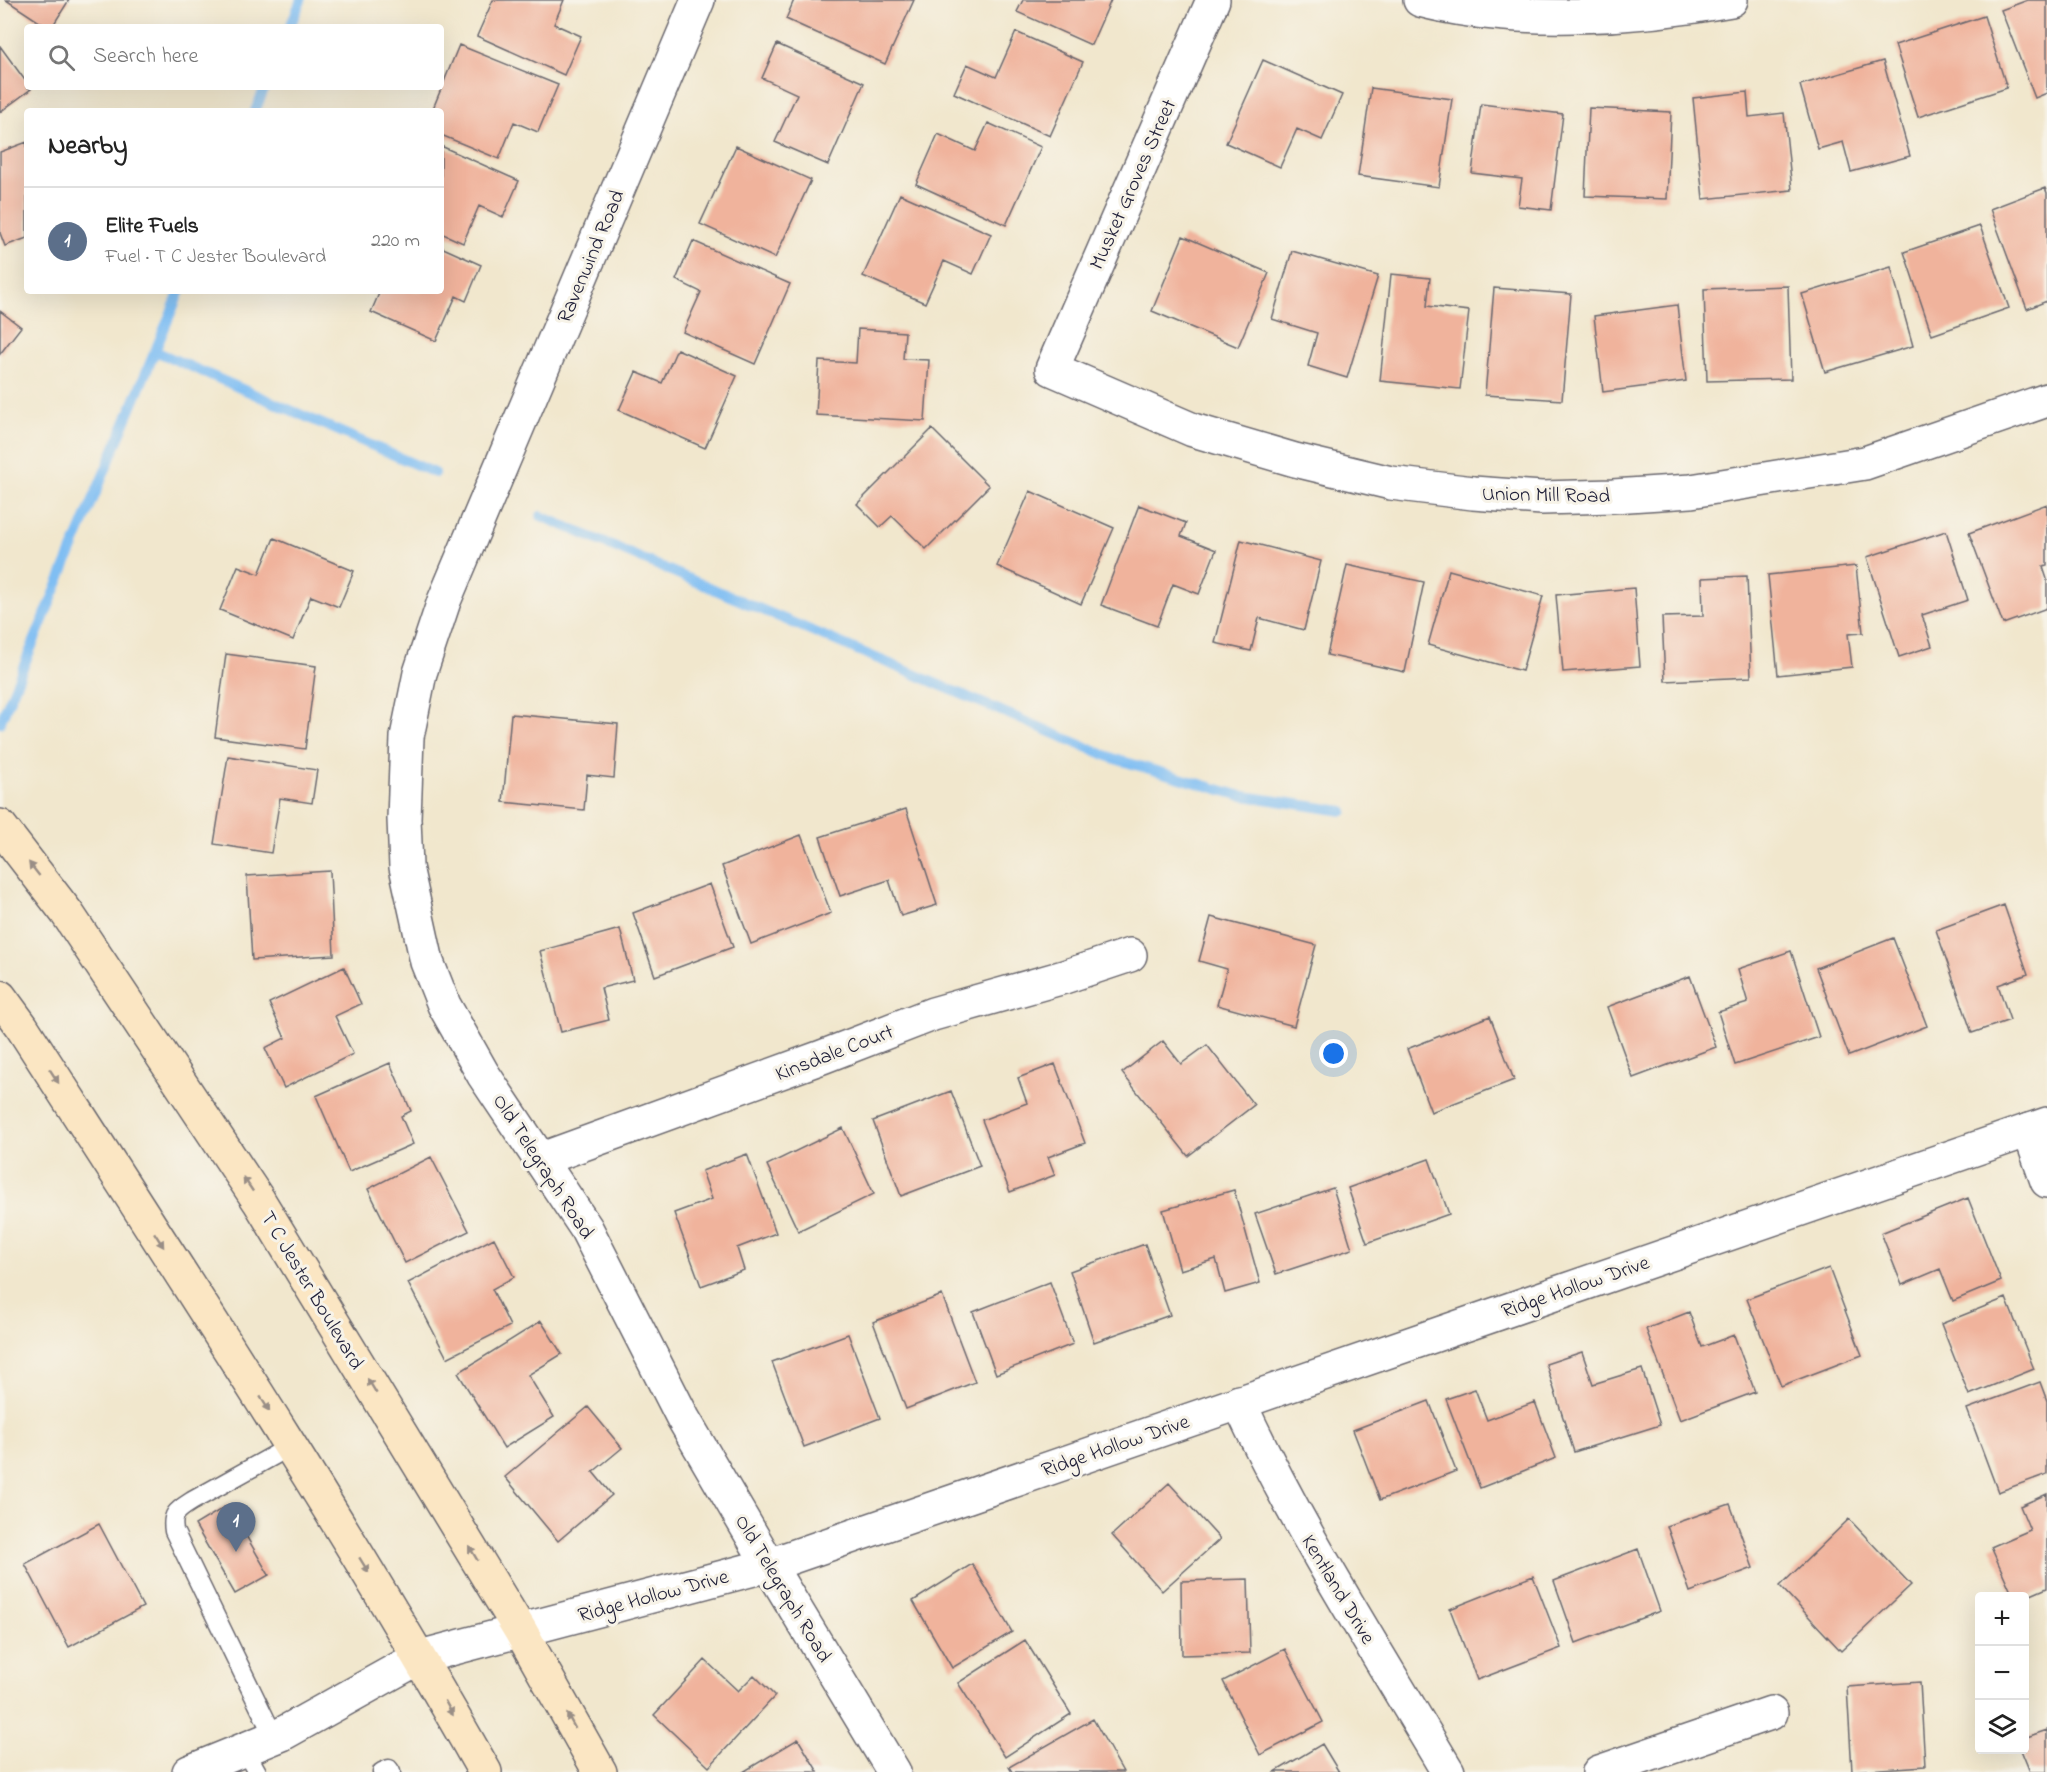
<!DOCTYPE html>
<meta charset="utf-8">
<style>
:root{--surface:#fff;--page:#f6f6f6;--text:#222;--muted:#767676;--line:#e0e0e0;--accent:#1a73e8}
body{margin:0;font-family:"Indie Flower",sans-serif;background:var(--page);color:var(--text)}
.controls{position:absolute;right:18px;bottom:18px;display:grid;overflow:hidden;border-radius:6px;box-shadow:0 6px 24px #0002}
.controls button{width:54px;height:54px;display:grid;place-items:center;padding:0;border:0;border-bottom:2px solid var(--line);background:var(--surface);color:var(--text);font:30px sans-serif}
.you{position:absolute;left:1334px;top:1054px;width:21px;height:21px;margin:-15px;border:4px solid #fff;border-radius:50%;background:#1a73e8;box-shadow:0 0 0 9px #1a73e833}
.badge{display:grid;place-items:center;width:39px;height:39px;border-radius:50%;background:var(--accent);color:#fff;font-size:20px;font-weight:700}
.pin{position:absolute;translate:-50% -50px;filter:drop-shadow(0 2px 3px #0008)}
.pin::after{content:'';position:absolute;top:32px;width:21px;height:18px;background:inherit;clip-path:polygon(0 0,100% 0,50% 100%)}
.list{margin:0;padding:0;list-style:none}
h2{display:flex;justify-content:space-between;align-items:center;height:78px;margin:0;padding:0 24px;font-size:26px}
h2 small{font-size:20px;font-weight:400;color:var(--muted)}
.list li{display:grid;grid-template-columns:39px 1fr auto;gap:18px;align-items:center;box-sizing:border-box;height:108px;padding:0 24px;border-top:2px solid var(--line)}
.list b{display:block;font-size:22px;white-space:nowrap}
.list p{margin:0;font-size:20px;white-space:nowrap;color:var(--muted)}
.list em{font-size:20px;font-style:normal;color:var(--muted)}
.icon{flex:none;width:33px;height:33px;fill:none;stroke:currentColor;stroke-width:2;stroke-linecap:round;stroke-linejoin:round}
.map{position:relative;flex:none;width:2047px;height:1772px;overflow:hidden}
.search{position:absolute;background:var(--surface);box-shadow:0 6px 24px #0002;left:24px;top:24px;width:420px;height:66px;display:flex;align-items:center;gap:15px;box-sizing:border-box;padding:0 21px;border-radius:6px;color:var(--muted);font-size:22px}
.panel{position:absolute;background:var(--surface);box-shadow:0 6px 24px #0002;left:24px;top:108px;width:420px;height:186px;border-radius:6px}
.map>svg:first-child{display:block}
.lines{fill:none;stroke-linecap:round;stroke-linejoin:round}
.stream{stroke:#7fbef3;stroke-width:10}
.building{fill:#f0b39c}
.service-casing{stroke:#6a676e;stroke-width:21}
.minor-casing{stroke:#6a676e;stroke-width:36}
.tertiary-casing{stroke:#6a676e;stroke-width:36}
.secondary-casing{stroke:#6a676e;stroke-width:36}
.service{stroke:#fff;stroke-width:18}
.minor{stroke:#fff;stroke-width:33}
.tertiary{stroke:#fff;stroke-width:33}
.secondary{stroke:#fbe6c3;stroke-width:33}
.oneway{fill:#998e86}
.labels{text-anchor:middle;stroke-width:6;stroke-linejoin:round;paint-order:stroke}
.street-label{font-size:21px;fill:#22223b;stroke:#f7f3e8}
</style>
<div class="map">
<svg width="2047" height="1772" viewBox="0 0 2047 1772">
<rect width="100%" height="100%" fill="#f7f3e8"/>
<filter id="ink" filterUnits="userSpaceOnUse"><feTurbulence type="fractalNoise" baseFrequency=".0167" numOctaves="2"/><feDisplacementMap in="SourceGraphic" scale="12" xChannelSelector="R" yChannelSelector="G"/><feConvolveMatrix kernelMatrix="1 2 1 2 8 2 1 2 1" color-interpolation-filters="sRGB"/></filter>
<filter id="wash" filterUnits="userSpaceOnUse"><feTurbulence type="fractalNoise" baseFrequency=".008" numOctaves="4" result="noise"/><feDisplacementMap in="SourceGraphic" scale="24" xChannelSelector="R" yChannelSelector="G"/><feGaussianBlur stdDeviation="1.35" result="paint"/><feColorMatrix in="noise" values="0 0 0 0 0 0 0 0 0 0 0 0 0 0 0 0 0 1.4 0 .05"/><feComposite in="paint" operator="in"/></filter>
<g filter="url(#wash)">
<rect width="100%" height="100%" fill="#f1e7cd"/>
<g class="lines">
<!-- stream -->
<path class="stream" d="M290,27L301,0
M255,111L265,87
M155,351L435,473
M541,516L1112,758L1238,795L1343,811
M0,723L180,291"/>
</g>
<g id="blocks">
<!-- building -->
<path class="building" d="M6,0H69L52,27H47Z
M493,0H564L554,24L581,36L564,75L477,36Z
M794,0H914L885,64L786,19Z
M1023,0H1111L1091,45L1017,12Z
M2028,0H2047V93L2035,98L2001,10Z
M1984,16L2007,88L1918,117L1895,45Z
M1016,32L1083,62L1050,136L954,93L967,64L996,77Z
M777,44L864,83L828,165L775,142L797,94L762,78Z
M459,45L558,85L538,132L514,122L499,159L441,135V111H432Z
M0,46L27,83V87L31,89L0,112Z
M1263,60L1342,95L1322,140L1297,129L1280,167L1226,143Z
M1883,61L1910,156L1851,172L1843,142L1818,149L1800,85Z
M1371,88L1452,99L1439,187L1358,176Z
M1747,92L1749,117L1784,113L1792,190L1703,199L1693,98Z
M1481,104L1563,114L1551,210L1518,206L1522,179L1472,173Z
M1589,108L1671,112L1667,199L1585,196Z
M988,123L1041,147L1006,225L916,184L938,134L975,151Z
M27,142V238L5,246L0,233V152Z
M441,146L519,181L503,217L479,206L463,243L441,233Z
M736,146L811,180L775,258L700,224Z
M2045,188L2047,193V301L2027,309L1990,209Z
M900,194L991,234L973,274L944,261L925,303L863,276Z
M1980,226L2009,308L1932,335L1904,252Z
M1183,236L1269,273L1238,347L1152,311Z
M693,241L790,284L755,364L683,332L701,292L676,280Z
M441,247L481,265L466,301L456,296L436,341L371,312L380,291H441Z
M1292,251L1378,276L1347,378L1308,366L1317,333L1272,319Z
M1891,267L1913,346L1825,372L1802,294Z
M1391,274L1430,278L1427,306L1469,311L1460,389L1380,381Z
M1788,286L1791,379L1707,381L1704,289Z
M1494,288L1571,294L1562,400L1485,395Z
M1677,305L1686,381L1603,392L1594,316Z
M0,311L21,327L0,354Z
M858,329L905,332L903,359L929,360L925,421L816,415L819,361L856,363Z
M677,349L737,376L705,448L619,410L636,372L662,383Z
M932,429L989,486L926,549L892,516L880,527L857,504Z
M1030,491L1114,528L1081,604L997,566Z
M2047,504V566L2043,567L2047,579V608L2003,624L1969,533Z
M1139,505L1186,523L1181,536L1216,550L1199,594L1173,584L1157,626L1101,605Z
M1946,531L1968,600L1922,615L1932,646L1899,657L1867,557Z
M274,538L354,571L339,607L311,596L293,640L220,610L238,566L259,574Z
M1241,540L1321,561L1304,630L1259,618L1251,651L1215,643Z
M1347,565L1424,582L1405,672L1327,655Z
M1856,566L1863,633L1848,634L1852,667L1778,675L1768,575Z
M1449,570L1543,596L1522,671L1428,645Z
M1747,576L1751,677L1665,681L1662,617L1703,616L1702,578Z
M1634,588L1640,666L1563,672L1556,595Z
M226,654L316,666L305,749L215,737Z
M511,714L618,724L614,778L587,775L584,810L503,802Z
M228,756L317,770L312,803L280,798L271,853L214,844Z
M906,809L937,905L901,916L889,880L840,896L820,837Z
M801,835L831,913L751,944L722,866Z
M330,871L334,955L252,960L247,876Z
M710,884L733,947L655,976L633,913Z
M2004,905L2028,974L1998,985L2010,1020L1972,1033L1936,930Z
M1211,917L1316,945L1294,1026L1217,1005L1227,969L1199,961Z
M620,929L633,980L601,988L609,1020L561,1032L540,951Z
M1893,938L1927,1026L1849,1056L1816,968Z
M1791,951L1819,1037L1735,1065L1718,1012L1748,1003L1738,969Z
M344,967L361,1004L335,1016L353,1054L284,1088L265,1048L285,1038L269,1003Z
M1690,976L1716,1047L1633,1078L1607,1007Z
M1490,1016L1514,1080L1431,1112L1407,1049Z
M1163,1041L1181,1064L1207,1045L1254,1105L1188,1156L1122,1073Z
M390,1063L411,1111L401,1116L413,1144L349,1172L316,1096Z
M1055,1064L1085,1143L1048,1157L1055,1175L1010,1192L982,1120L1027,1103L1018,1078Z
M951,1091L980,1166L901,1196L873,1121Z
M843,1128L874,1194L798,1231L767,1165Z
M747,1154L776,1233L737,1248L744,1270L701,1286L674,1213L712,1199L702,1171Z
M431,1157L469,1231L405,1263L368,1189Z
M1429,1159L1449,1214L1367,1243L1348,1188Z
M1333,1188L1352,1249L1276,1274L1255,1214Z
M1234,1190L1260,1283L1225,1293L1216,1259L1180,1270L1163,1210Z
M1968,1198L2001,1281L1953,1301L1940,1269L1902,1285L1881,1233Z
M494,1238L514,1277L492,1289L510,1326L447,1358L408,1283Z
M1145,1244L1170,1315L1094,1342L1070,1271Z
M1829,1268L1862,1355L1781,1386L1747,1299Z
M1050,1282L1073,1344L996,1374L973,1312Z
M942,1295L975,1382L906,1409L873,1322Z
M2006,1298L2034,1369L1969,1395L1941,1324Z
M1689,1312L1702,1347L1734,1335L1755,1392L1680,1420L1646,1329Z
M541,1321L562,1354L528,1375L554,1417L504,1448L458,1373Z
M848,1334L880,1418L804,1447L772,1362Z
M1582,1352L1593,1384L1642,1369L1660,1425L1574,1452L1546,1364Z
M2040,1382L2047,1401V1474L1998,1492L1967,1409Z
M1475,1389L1487,1420L1535,1402L1556,1458L1480,1488L1446,1399Z
M1429,1401L1456,1471L1380,1500L1353,1430Z
M588,1407L622,1448L593,1472L612,1495L558,1541L505,1477Z
M1169,1483L1220,1539L1162,1591L1112,1535Z
M2047,1494V1588L2024,1598L2013,1596L1991,1547L2030,1530L2020,1506Z
M1730,1504L1753,1568L1690,1592L1667,1526Z
M228,1505L269,1575L235,1594L195,1525Z
M1849,1519L1911,1585L1841,1651L1780,1586Z
M99,1524L143,1607L69,1647L25,1564Z
M1638,1549L1660,1611L1576,1643L1554,1581Z
M972,1564L1012,1632L952,1668L913,1601Z
M1533,1576L1561,1648L1477,1680L1450,1609Z
M1248,1579L1250,1653L1182,1655L1181,1581Z
M1025,1640L1071,1714L1005,1757L958,1683Z
M1285,1649L1323,1722L1260,1755L1223,1681Z
M705,1660L738,1691L754,1675L775,1696L709,1767L654,1715Z
M1920,1682L1925,1766L1852,1771L1847,1687Z
M1093,1719L1123,1772H1012L1009,1767Z
M2047,1730V1772H2030L2021,1750H2024V1738Z
M798,1739L818,1772H743Z
M1322,1744L1339,1772H1275Z"/>
</g>
</g>
<g filter="url(#ink)">
<use href="#blocks" fill-opacity="0" stroke="#6a676e" stroke-width="1.5"/>
<g class="lines">
<defs>
<path id="service" d="M274,1737L174,1531C171,1513 178,1510 192,1501L291,1446
M244,1749L257,1772
M382,1772L389,1769L391,1772"/>
<path id="minor" d="M698,0L444,601L420,673L407,737L404,819L406,867L427,962L444,1005L483,1074L586,1228L683,1418L769,1565L894,1772
M1213,0L1052,369L1193,430L1295,460L1391,483L1473,493L1542,498L1613,496L1691,491L1865,463L2047,400
M1420,0C1514,25 1636,18 1731,0
M2029,1130L2047,1181
M542,1159L822,1057L933,1014L1064,977L1130,955
M1239,1402C1298,1530 1376,1650 1448,1772
M1599,1772L1771,1713"/>
<path id="tertiary" d="M189,1772L282,1734L420,1657L769,1565L2047,1124"/>
<path id="secondary" d="M0,826L67,913L259,1201L520,1630L600,1772
M0,997L22,1027C180,1272 341,1517 485,1772"/>
</defs>
<!-- service casing -->
<use href="#service" class="service-casing"/>
<!-- minor casing -->
<use href="#minor" class="minor-casing"/>
<!-- tertiary casing -->
<use href="#tertiary" class="tertiary-casing"/>
<!-- secondary casing -->
<use href="#secondary" class="secondary-casing"/>
<!-- service -->
<use href="#service" class="service"/>
<!-- minor -->
<use href="#minor" class="minor"/>
<!-- tertiary -->
<use href="#tertiary" class="tertiary"/>
<!-- secondary -->
<use href="#secondary" class="secondary"/>
</g>
<!-- one-way arrows -->
<defs><path id="oneway-solid" d="M-6-.8H1V-3.2L6.5 0L1 3.2V.8H-6Z" transform="scale(1.5)"/></defs>
<g class="oneway">
<use href="#oneway-solid" transform="translate(34 869) rotate(-128)"/>
<use href="#oneway-solid" transform="translate(54 1076) rotate(57)"/>
<use href="#oneway-solid" transform="translate(248 1184) rotate(-124)"/>
<use href="#oneway-solid" transform="translate(159 1240) rotate(57)"/>
<use href="#oneway-solid" transform="translate(372 1386) rotate(-121)"/>
<use href="#oneway-solid" transform="translate(265 1404) rotate(58)"/>
<use href="#oneway-solid" transform="translate(473 1553) rotate(-121)"/>
<use href="#oneway-solid" transform="translate(364 1565) rotate(58)"/>
<use href="#oneway-solid" transform="translate(449 1708) rotate(61)"/>
<use href="#oneway-solid" transform="translate(571 1721) rotate(-119)"/>
</g>
</g>
<g class="labels">
<!-- street labels -->
<g class="street-label">
<text transform="translate(1132 184) rotate(-66)" y="7">Musket Groves Street</text>
<text transform="translate(590 256) rotate(-67)" y="7">Ravenwind Road</text>
<text transform="translate(1546 494) rotate(1)" y="7">Union Mill Road</text>
<text transform="translate(834 1052) rotate(-21)" y="7">Kinsdale Court</text>
<text transform="translate(544 1166) rotate(57)" y="7">Old Telegraph Road</text>
<text transform="translate(1575 1286) rotate(-19)" y="7">Ridge Hollow Drive</text>
<text transform="translate(313 1290) rotate(59)" y="7">T C Jester Boulevard</text>
<text transform="translate(1115 1445) rotate(-19)" y="7">Ridge Hollow Drive</text>
<text transform="translate(784 1588) rotate(59)" y="7">Old Telegraph Road</text>
<text transform="translate(1339 1589) rotate(59)" y="7">Kentland Drive</text>
<text transform="translate(653 1595) rotate(-15)" y="7">Ridge Hollow Drive</text>
</g>
</g>
</svg>
<div class="controls">
<button>+</button>
<button>−</button>
<button><svg class="icon" aria-label="layers" viewBox="0 0 24 24"><path d="M12 4l9 5-9 5-9-5zM3 14l9 5 9-5"/></svg></button>
</div>
<div class="you"></div>
<div class="pin badge" style="left:236px;top:1552px;background:#5c6f8a">1</div>
<div class="search"><svg class="icon" aria-label="search" viewBox="0 0 24 24"><circle cx="10" cy="10" r="6"/><path d="M15 15l6 6"/></svg>Search here</div>
<section class="panel">
<h2>Nearby<small></small></h2>
<ul class="list">
<li><span class="badge" style="background:#5c6f8a">1</span><div><b>Elite Fuels</b><p>Fuel · T C Jester Boulevard</p></div><em>220 m</em></li>
</ul>
</section>
</div>
